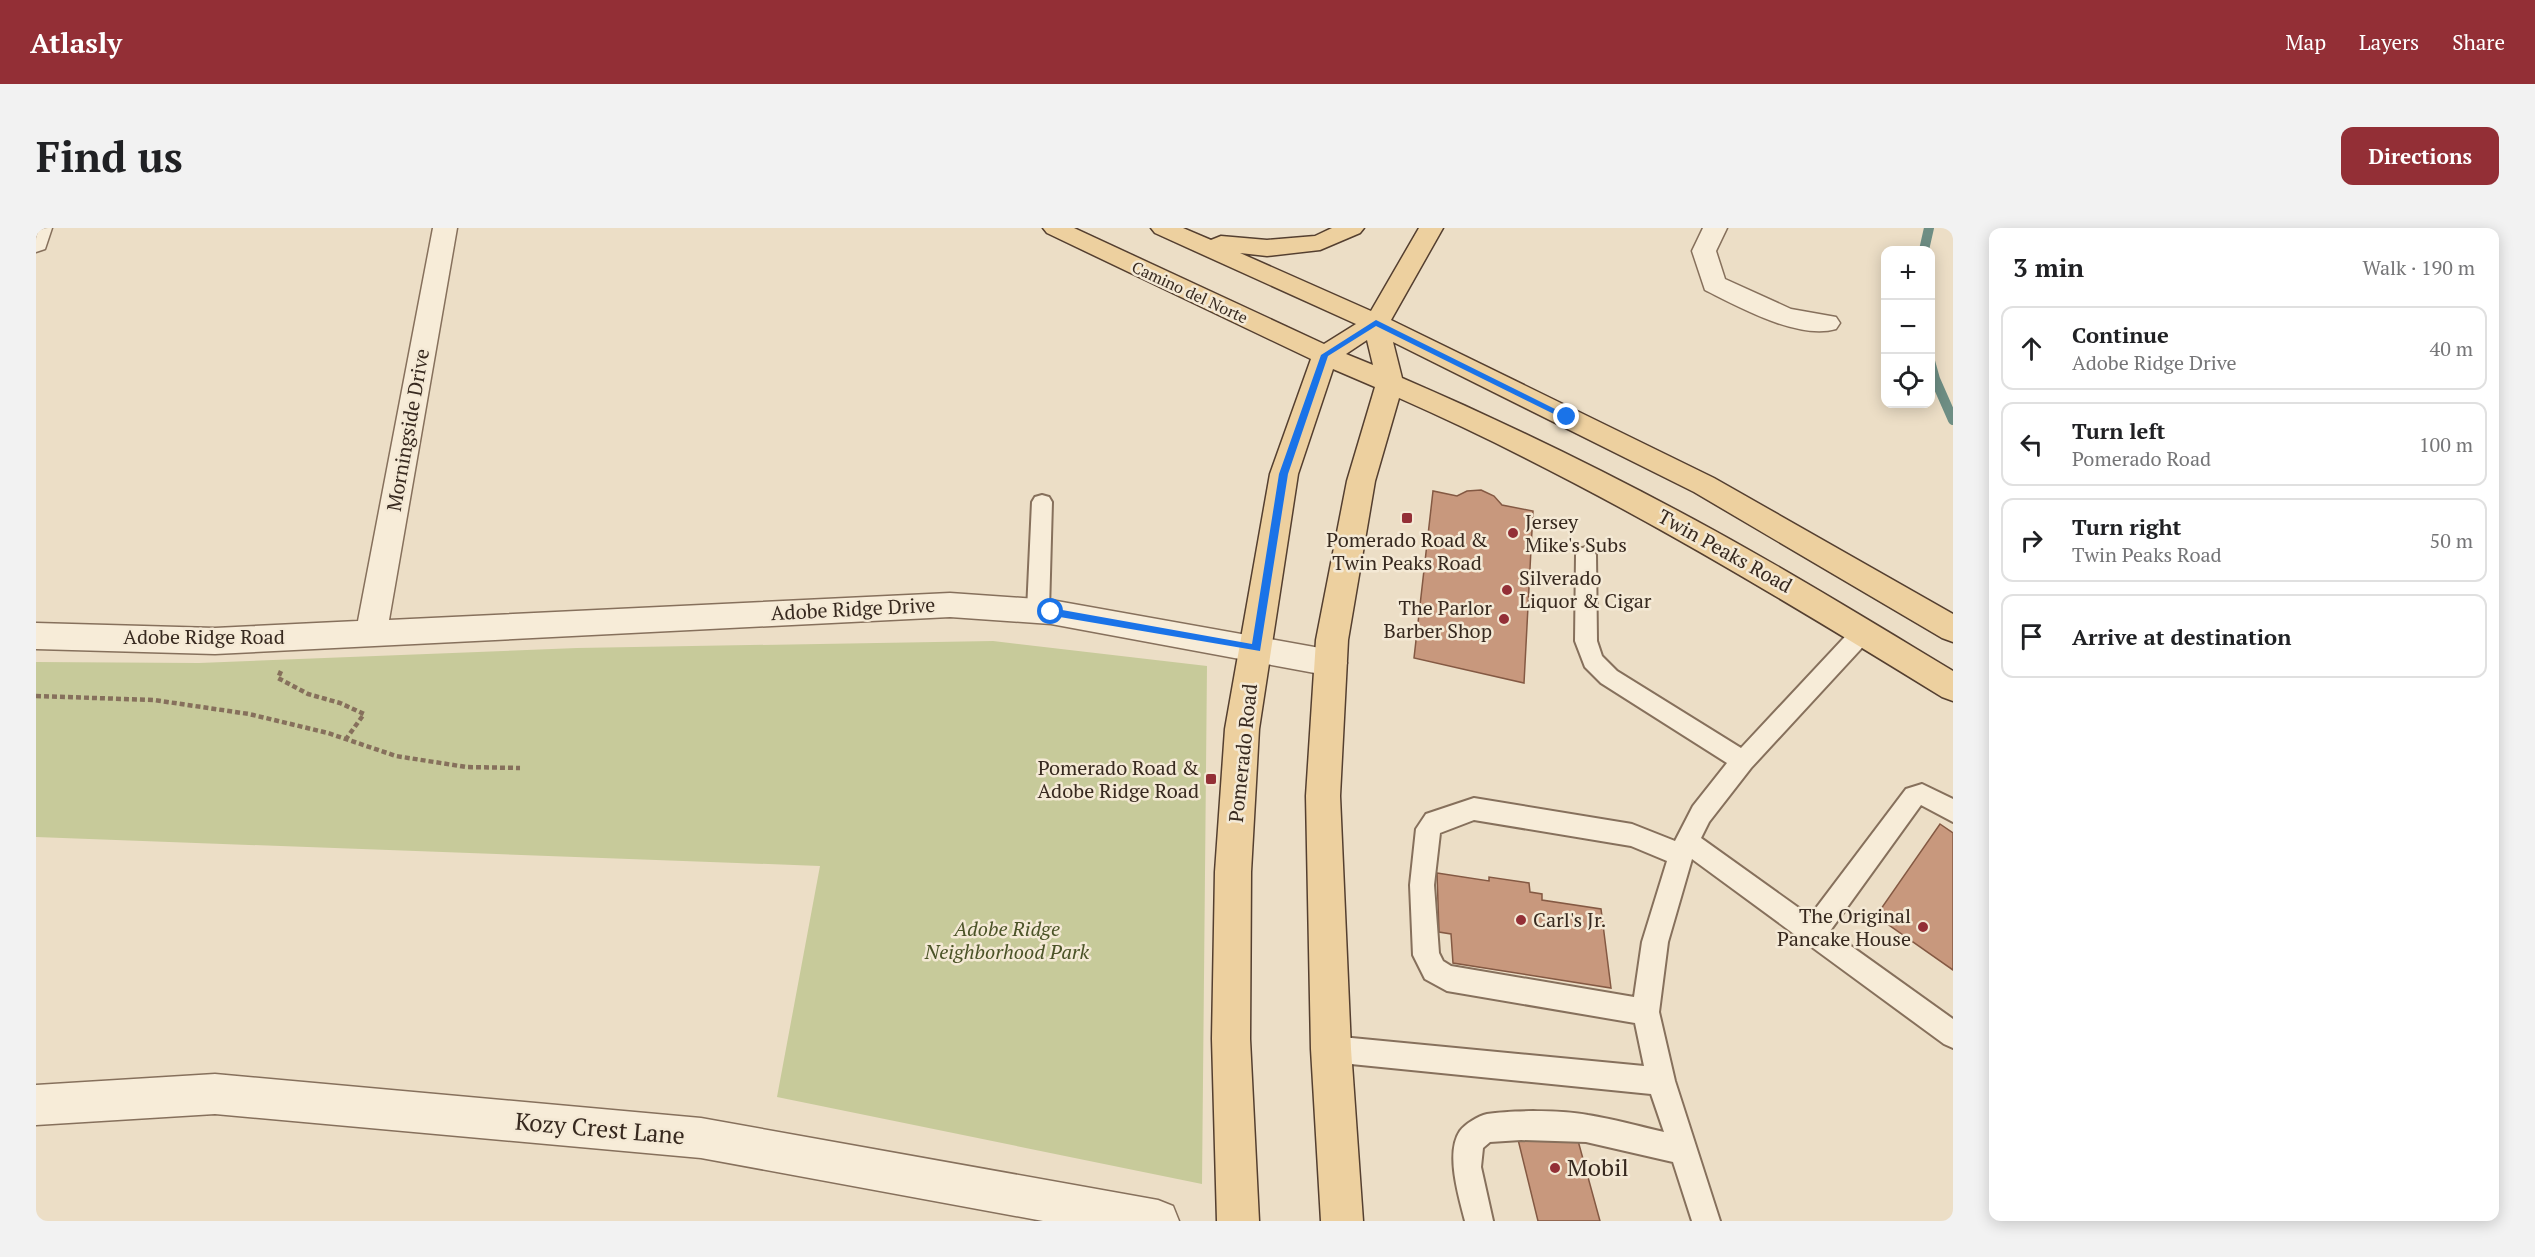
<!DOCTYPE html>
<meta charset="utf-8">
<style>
:root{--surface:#fff;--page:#f2f2f2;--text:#202124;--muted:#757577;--line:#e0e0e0;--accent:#932f36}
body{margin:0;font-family:"PT Serif",serif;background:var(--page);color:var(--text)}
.controls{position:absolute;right:18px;top:18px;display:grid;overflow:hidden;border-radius:12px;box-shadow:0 3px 15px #0003}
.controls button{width:54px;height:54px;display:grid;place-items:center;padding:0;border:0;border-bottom:2px solid var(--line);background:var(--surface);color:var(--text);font:30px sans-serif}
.stop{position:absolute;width:18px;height:18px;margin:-14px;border:4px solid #1a73e8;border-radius:50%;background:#fff}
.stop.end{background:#1a73e8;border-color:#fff;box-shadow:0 2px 6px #0008}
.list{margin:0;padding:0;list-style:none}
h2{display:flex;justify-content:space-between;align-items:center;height:78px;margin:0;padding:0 24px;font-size:26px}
h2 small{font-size:20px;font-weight:400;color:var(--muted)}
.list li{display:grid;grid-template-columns:39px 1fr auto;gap:18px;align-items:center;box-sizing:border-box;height:84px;margin:0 12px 12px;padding:0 12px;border:2px solid var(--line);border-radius:12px}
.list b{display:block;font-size:22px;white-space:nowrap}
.list p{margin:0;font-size:20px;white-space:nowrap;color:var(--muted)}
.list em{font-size:20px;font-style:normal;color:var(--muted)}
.icon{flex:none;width:33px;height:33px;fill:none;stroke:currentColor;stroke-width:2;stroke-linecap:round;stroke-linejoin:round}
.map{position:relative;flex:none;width:1917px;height:993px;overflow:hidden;border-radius:12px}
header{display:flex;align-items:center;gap:36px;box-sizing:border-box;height:84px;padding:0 30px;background:var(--accent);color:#fff}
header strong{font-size:28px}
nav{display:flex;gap:33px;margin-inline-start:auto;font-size:21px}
.intro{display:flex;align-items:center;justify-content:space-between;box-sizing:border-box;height:144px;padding:0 36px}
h1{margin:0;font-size:42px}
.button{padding:15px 27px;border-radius:12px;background:var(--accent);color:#fff;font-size:21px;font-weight:700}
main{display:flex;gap:36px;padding:0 36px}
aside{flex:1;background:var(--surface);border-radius:12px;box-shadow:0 3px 15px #0003}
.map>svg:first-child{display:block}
.green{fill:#c7ca9a}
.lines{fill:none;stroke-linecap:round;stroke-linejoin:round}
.stream{stroke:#6e8e84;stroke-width:10}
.building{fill:#c8987d;stroke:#845943;stroke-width:1.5}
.lane-casing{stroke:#86705c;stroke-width:4}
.street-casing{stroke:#86705c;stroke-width:3}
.primary-casing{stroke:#543f30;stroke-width:3}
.path{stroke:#86705c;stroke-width:4.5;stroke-dasharray:5 3;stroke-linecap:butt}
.lane{fill:#f7ecd8;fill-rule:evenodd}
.street{fill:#f7ecd8;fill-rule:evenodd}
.primary{fill:#edd09f;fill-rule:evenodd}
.route{fill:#1a73e8}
.poi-dot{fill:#932f36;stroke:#f4e9d5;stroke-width:2}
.labels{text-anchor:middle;stroke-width:5;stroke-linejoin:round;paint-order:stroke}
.far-street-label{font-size:16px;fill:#37291f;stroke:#f4e9d5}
.street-label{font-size:20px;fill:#37291f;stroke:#f4e9d5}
.poi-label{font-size:20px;fill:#37291f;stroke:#f4e9d5;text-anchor:start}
.park-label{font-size:20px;font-style:italic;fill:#4b5327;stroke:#f4e9d5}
.near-street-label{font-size:24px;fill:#37291f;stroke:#f4e9d5}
.near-poi-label{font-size:24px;fill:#37291f;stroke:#f4e9d5;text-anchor:start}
</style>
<header>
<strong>Atlasly</strong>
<nav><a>Map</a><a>Layers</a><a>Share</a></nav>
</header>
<div class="intro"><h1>Find us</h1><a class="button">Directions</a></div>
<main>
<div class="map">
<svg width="1917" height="993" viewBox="0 0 1917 993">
<rect width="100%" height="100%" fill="#ecdec6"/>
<!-- green -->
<path class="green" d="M957,413L1171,438L1166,956L741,869L784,638L0,609V434L163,435L541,420Z"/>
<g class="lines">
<!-- stream -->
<path class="stream" d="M1888,22L1893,0
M1894,133L1899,151L1917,192"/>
</g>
<!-- building -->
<path class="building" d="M1445,262L1458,268L1466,277L1497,283L1488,455L1378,430L1397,263L1421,268L1431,263Z
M1904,596L1917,605V742L1840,688Z
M1401,645L1453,653V649L1493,655L1494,664L1506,666V672L1565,681L1575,760L1417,735L1415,706L1403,704Z
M1476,887H1535L1564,993H1502Z"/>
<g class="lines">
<defs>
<path id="lane" d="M1006,267L1013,269L1016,274L1013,383L1009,389L1002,391L995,389L991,383L996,274L999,269Z
M1550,319L1557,321L1560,327L1561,413L1566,428L1581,443L1705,520L1819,398L1827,395L1835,398L1838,404L1835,410L1715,540L1673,594L1665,610L1774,688L1870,561L1886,556L1917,571V594L1885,577L1794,703L1917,791V820L1908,816L1656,631L1632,714L1623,784L1639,853L1684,993H1656L1637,934L1550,914L1485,912L1454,914L1447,920L1445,939L1457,993H1429C1423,969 1409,925 1424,903C1429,896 1442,888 1451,886C1476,882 1526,882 1552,887C1577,891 1602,898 1628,904L1615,866L1295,834L1286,830L1282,821L1286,812L1295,808L1608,838L1599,795L1411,763L1389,751L1377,727L1374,657L1380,601L1390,586L1438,570L1596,596L1639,613L1657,578L1691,535L1565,455L1549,439L1539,413L1540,327L1543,321ZM1438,592L1595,618L1631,633L1606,714L1598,769L1415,738L1407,733L1403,725L1398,657L1404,605Z"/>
<path id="street" d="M0,0H16L9,21L0,24Z
M397,0H421L353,392L914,365L1015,372L1295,422L1306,426L1311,435L1306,444L1295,448L1015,396L914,389L179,426L0,421V395L179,400L322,393Z
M1667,0H1691L1680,23L1689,51L1755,81L1800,89L1804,95L1800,101C1762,112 1703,79 1669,62L1656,23Z
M179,846L665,890L1122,972L1137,978L1143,993H1007L665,930L179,886L0,897V857Z"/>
<path id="primary" d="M1007,0H1038L1288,116L1320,96L1119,5L1115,0H1147L1175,12L1185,8L1231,12L1279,8L1296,0H1328L1324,5L1284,22L1231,28L1204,25L1335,83L1383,0H1407L1355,92L1678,250L1917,386V414L1906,410L1658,264L1357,114L1366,150C1473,196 1579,248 1681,304C1761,348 1839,396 1917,443V473L1906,469C1729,360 1553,254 1363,170L1339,253L1312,412L1304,568L1315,821L1327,993H1285L1275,821L1270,568L1280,412L1311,253L1339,159L1297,141L1262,246L1223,501L1215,644L1214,811L1223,993H1181L1176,811L1179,644L1189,501L1234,246L1275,131L1011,5ZM1331,112L1337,137L1310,126Z"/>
</defs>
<!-- lane casing -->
<use href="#lane" class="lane-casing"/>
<!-- street casing -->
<use href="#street" class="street-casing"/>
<!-- primary casing -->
<use href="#primary" class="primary-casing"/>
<!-- path -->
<path class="path" d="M245,443L242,450L272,466L304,475L328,486L310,511
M0,468L118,472L213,486L292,505L360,528L430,539L484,540"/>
<!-- lane -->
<use href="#lane" class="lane"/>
<!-- street -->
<use href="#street" class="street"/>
<!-- primary -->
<use href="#primary" class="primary"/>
</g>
<!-- route -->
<path class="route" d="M1340,92L1535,189L1528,191L1340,98L1292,128L1252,246L1224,423L1012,387V381L1015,380L1216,416L1243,246L1285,127Z"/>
<!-- markers -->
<g class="poi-dot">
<rect x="1365" y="284" width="12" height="12" rx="3"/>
<circle cx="1477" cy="305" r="6"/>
<circle cx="1471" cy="362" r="6"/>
<circle cx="1468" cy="391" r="6"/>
<rect x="1169" y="545" width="12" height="12" rx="3"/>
<circle cx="1485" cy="692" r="6"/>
<circle cx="1887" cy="699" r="6"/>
<circle cx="1519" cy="940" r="6"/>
</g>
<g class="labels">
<!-- far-street labels -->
<g class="far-street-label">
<text transform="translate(1154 64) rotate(25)" y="6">Camino del Norte</text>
</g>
<!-- street labels -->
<g class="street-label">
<text transform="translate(372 202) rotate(-80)" y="7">Morningside Drive</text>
<text transform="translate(1689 323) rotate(29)" y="7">Twin Peaks Road</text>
<text transform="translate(817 381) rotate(-3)" y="7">Adobe Ridge Drive</text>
<text x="168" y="416">Adobe Ridge Road</text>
<text transform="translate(1207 525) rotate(-84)" y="7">Pomerado Road</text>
</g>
<!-- poi labels -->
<g class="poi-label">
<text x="1489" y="301">Jersey<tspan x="1489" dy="23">Mike's Subs</tspan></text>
<text x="1371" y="319" text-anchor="middle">Pomerado Road &amp;<tspan x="1371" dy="23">Twin Peaks Road</tspan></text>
<text x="1483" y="357">Silverado<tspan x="1483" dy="23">Liquor &amp; Cigar</tspan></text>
<text x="1456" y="387" text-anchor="end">The Parlor<tspan x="1456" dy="23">Barber Shop</tspan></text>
<text x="1163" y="547" text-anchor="end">Pomerado Road &amp;<tspan x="1163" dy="23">Adobe Ridge Road</tspan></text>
<text x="1875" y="695" text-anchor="end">The Original<tspan x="1875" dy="23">Pancake House</tspan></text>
<text x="1497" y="699">Carl's Jr.</text>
</g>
<!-- park labels -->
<g class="park-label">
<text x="971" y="708">Adobe Ridge<tspan x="971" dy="23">Neighborhood Park</tspan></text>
</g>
<!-- near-street labels -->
<g class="near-street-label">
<text transform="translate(564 901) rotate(5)" y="8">Kozy Crest Lane</text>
</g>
<!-- near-poi labels -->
<g class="near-poi-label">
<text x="1531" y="948">Mobil</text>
</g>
</g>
</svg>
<div class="controls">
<button>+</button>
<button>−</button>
<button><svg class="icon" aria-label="locate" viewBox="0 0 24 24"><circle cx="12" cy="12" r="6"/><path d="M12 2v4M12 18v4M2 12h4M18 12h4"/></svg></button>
</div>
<div class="stop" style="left:1015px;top:384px"></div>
<div class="stop end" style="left:1531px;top:189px"></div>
</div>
<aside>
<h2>3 min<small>Walk · 190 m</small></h2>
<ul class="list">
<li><svg class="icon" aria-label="ahead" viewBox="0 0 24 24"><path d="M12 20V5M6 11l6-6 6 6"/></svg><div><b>Continue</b><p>Adobe Ridge Drive</p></div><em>40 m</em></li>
<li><svg class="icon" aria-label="left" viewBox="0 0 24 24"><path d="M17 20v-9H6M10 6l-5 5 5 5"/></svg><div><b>Turn left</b><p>Pomerado Road</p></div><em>100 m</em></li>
<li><svg class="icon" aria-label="right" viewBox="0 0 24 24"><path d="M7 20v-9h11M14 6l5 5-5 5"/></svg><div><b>Turn right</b><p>Twin Peaks Road</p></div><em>50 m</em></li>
<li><svg class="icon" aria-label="arrive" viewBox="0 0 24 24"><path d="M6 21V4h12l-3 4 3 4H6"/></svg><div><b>Arrive at destination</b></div></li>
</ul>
</aside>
</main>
